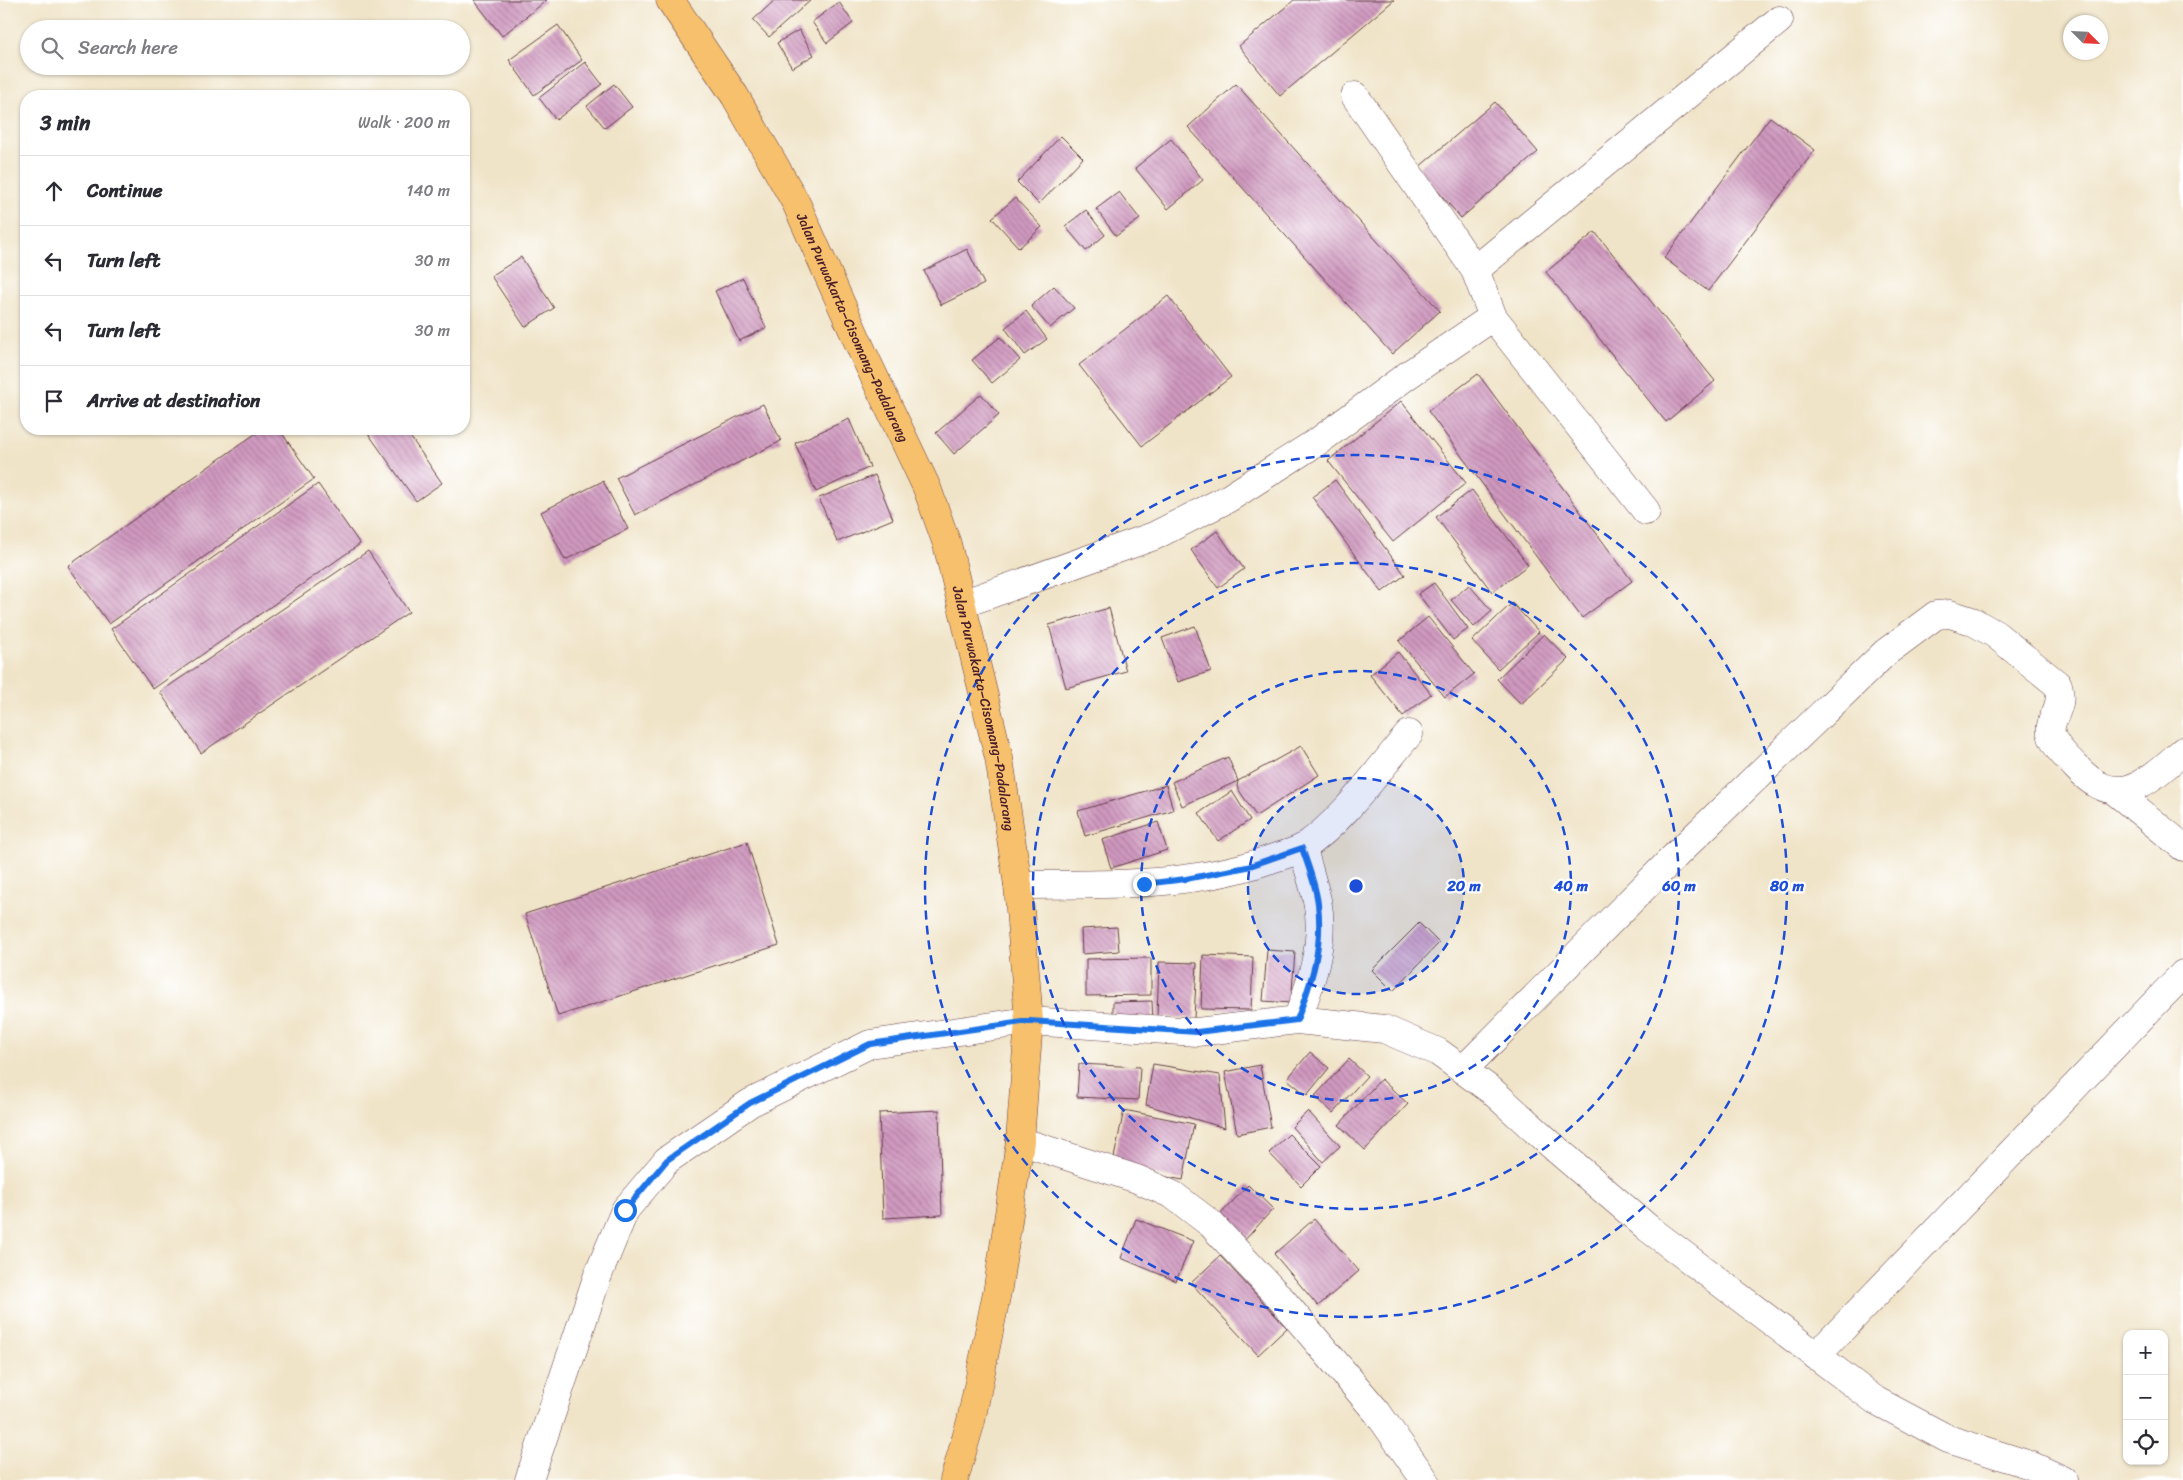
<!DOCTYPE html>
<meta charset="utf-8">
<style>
:root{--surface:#fff;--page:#f7f7f7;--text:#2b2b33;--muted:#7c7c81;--line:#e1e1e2}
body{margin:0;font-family:Sriracha,sans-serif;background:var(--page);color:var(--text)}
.controls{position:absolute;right:15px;bottom:15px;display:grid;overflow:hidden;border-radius:10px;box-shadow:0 1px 4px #0004}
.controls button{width:45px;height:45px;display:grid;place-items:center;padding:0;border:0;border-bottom:1px solid var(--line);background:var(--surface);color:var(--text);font:25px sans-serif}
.compass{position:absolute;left:2063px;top:15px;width:45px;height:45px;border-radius:50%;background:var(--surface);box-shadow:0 1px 4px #0004;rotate:114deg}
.stop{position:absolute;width:15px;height:15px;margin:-11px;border:4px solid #1a73e8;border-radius:50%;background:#fff}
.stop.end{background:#1a73e8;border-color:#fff;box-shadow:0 1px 5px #0008}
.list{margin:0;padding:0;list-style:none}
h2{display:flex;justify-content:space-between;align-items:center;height:65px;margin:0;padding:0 20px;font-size:21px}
h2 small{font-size:16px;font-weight:400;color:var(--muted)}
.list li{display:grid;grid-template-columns:32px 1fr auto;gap:15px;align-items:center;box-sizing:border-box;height:70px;padding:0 20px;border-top:1px solid var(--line)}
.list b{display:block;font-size:19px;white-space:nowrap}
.list em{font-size:16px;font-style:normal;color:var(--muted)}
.icon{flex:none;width:28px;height:28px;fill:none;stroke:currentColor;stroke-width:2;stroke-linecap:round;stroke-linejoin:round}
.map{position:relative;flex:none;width:2183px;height:1480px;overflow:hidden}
.search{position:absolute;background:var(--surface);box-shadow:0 1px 4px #0004;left:20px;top:20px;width:450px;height:55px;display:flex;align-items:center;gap:12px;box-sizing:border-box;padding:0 18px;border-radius:28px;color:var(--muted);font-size:19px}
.panel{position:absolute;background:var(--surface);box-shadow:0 1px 4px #0004;left:20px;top:90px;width:450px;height:345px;border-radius:20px}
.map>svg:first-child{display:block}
.building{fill:url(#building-back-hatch)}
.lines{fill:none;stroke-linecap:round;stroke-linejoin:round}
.minor-casing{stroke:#633d43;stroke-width:29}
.highway-casing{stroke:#633d43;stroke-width:29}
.minor{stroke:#fff;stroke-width:28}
.highway{stroke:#f7c06c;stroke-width:28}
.route{stroke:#1a73e8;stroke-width:6}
.ring{fill:none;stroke:#1d4ed8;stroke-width:2.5;stroke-dasharray:9 6}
.labels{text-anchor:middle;stroke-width:4.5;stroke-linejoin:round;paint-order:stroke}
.street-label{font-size:14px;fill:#4a1f2b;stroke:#fff}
.centre{fill:#1d4ed8;stroke:#fff;stroke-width:2.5}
.ring-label{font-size:15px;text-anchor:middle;font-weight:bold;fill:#1d4ed8;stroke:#fff;stroke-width:4.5;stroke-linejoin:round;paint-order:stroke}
</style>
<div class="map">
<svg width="2183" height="1480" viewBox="0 0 2183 1480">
<defs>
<pattern id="building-back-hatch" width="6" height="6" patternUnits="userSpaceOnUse" patternTransform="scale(1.25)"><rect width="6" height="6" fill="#d099c0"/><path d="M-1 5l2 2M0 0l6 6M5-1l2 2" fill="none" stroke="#ab7c9c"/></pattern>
</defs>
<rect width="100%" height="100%" fill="#fff"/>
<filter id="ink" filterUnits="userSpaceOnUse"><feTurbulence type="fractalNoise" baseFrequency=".02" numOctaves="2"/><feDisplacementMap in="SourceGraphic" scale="10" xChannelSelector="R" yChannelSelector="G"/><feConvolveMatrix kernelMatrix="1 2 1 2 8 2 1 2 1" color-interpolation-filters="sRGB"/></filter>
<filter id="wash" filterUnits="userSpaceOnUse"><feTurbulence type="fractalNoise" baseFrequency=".0096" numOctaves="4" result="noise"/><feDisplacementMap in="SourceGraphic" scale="20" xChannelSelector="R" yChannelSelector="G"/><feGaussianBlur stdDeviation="1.12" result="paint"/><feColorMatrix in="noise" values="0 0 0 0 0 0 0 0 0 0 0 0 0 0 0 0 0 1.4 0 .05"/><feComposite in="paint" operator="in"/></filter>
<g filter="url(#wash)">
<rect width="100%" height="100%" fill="#f0e4c8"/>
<g id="blocks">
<!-- building -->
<path class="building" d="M474,0H547L502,36Z
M775,0H811L769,37L753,20Z
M1294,0H1394L1280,96L1239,46Z
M839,2L853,23L827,43L812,22Z
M558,25L582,60L534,95L509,60Z
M799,30L814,55L792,68L777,43Z
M585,62L602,84L556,120L539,98Z
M614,84L632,107L605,128L587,106Z
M1236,84L1440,311L1392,354L1188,127Z
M1495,102L1538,152L1461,218L1418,168Z
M1770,117L1815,150L1708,291L1664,258Z
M1061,136L1083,158L1039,204L1017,182Z
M1171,139L1203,180L1168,209L1135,168Z
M1119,192L1140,219L1116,236L1096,209Z
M1015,198L1042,227L1019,248L992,218Z
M1086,210L1105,235L1086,251L1065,226Z
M1595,232L1715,381L1666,422L1546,272Z
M967,249L984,284L941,305L924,271Z
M521,257L554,308L525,327L491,276Z
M743,278L766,328L739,341L715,291Z
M1054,286L1074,308L1050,328L1031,306Z
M1168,296L1231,377L1142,446L1079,365Z
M1026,311L1047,339L1025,355L1005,328Z
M1000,337L1020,360L992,383L972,360Z
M1478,374L1632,581L1582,618L1428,411Z
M981,394L999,415L954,454L936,433Z
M1401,401L1466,483L1393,542L1328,461Z
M763,404L781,441L635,515L616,478Z
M849,419L870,467L816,492L795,443Z
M262,429H279L314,479L109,624L68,566Z
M365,429H405L442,483L416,501Z
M875,475L893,519L837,542L819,498Z
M1335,480L1405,575L1382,592L1312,497Z
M603,481L628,529L565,560L541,512Z
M318,484L360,544L153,689L111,629Z
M1472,490L1528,565L1492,592L1436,517Z
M1217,531L1244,569L1218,588L1191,550Z
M368,551L409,612L201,753L160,692Z
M1434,583L1468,629L1453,640L1418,594Z
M1469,585L1492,611L1474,627L1451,600Z
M1512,603L1539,632L1498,669L1472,641Z
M1109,608L1126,671L1066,688L1049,625Z
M1428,617L1474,674L1445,697L1399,641Z
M1195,626L1211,671L1178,682L1162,638Z
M1544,634L1568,659L1521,704L1497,679Z
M1398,652L1431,694L1403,716L1370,675Z
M1301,746L1319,775L1256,816L1237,787L1238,781Z
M1228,757L1238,781L1182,806L1172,782Z
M1166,785L1173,810L1085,836L1078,811Z
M1232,791L1250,820L1218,841L1199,813Z
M1158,822L1167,850L1111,868L1102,840Z
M747,842L779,945L558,1016L525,914Z
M1419,923L1439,943L1393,991L1372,970Z
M1117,927L1119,951L1082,954L1081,929Z
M1267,950L1295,952L1291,1003L1263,1001Z
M1203,955L1253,957L1251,1010L1201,1009Z
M1151,958V995L1086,996V959Z
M1159,962L1197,963L1194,1018L1157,1017Z
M1152,1001L1153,1021L1113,1023V1002Z
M1310,1052L1329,1068L1307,1095L1287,1079Z
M1349,1059L1367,1076L1333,1113L1315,1096Z
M1079,1064L1140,1067L1138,1100L1077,1097Z
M1153,1064L1220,1075L1225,1128L1146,1105Z
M1260,1065L1271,1127L1237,1134L1225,1072Z
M1381,1079L1408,1104L1365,1150L1339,1125Z
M939,1110L942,1215L883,1218L879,1113Z
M1124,1110L1194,1124L1183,1180L1112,1167Z
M1308,1111L1340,1146L1323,1162L1292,1127Z
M1289,1134L1321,1166L1301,1186L1269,1153Z
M1248,1185L1273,1209L1243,1242L1217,1218Z
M1136,1219L1193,1241L1176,1281L1121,1258Z
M1314,1219L1359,1271L1318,1306L1274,1254Z
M1220,1256L1287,1328L1258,1355L1191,1283Z"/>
</g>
</g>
<g filter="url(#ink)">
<use href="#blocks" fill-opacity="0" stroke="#633d43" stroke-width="1"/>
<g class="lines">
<defs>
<path id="minor" d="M1355,96L1475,270L1493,317L1646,511
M1475,270L1779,20
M962,604L1154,536L1229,498L1320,440L1405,377L1493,317
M2116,792L2183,847
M1018,885C1103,884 1187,888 1268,860C1279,856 1294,853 1304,847C1345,819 1377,771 1409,734
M1297,1020C1311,983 1326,941 1317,900C1313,883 1307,865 1303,848
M1463,1070L1686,845L1885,653L1936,615L1950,614L1972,621L1995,634L2058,685C2065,709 2048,718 2051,733C2054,747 2068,758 2076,767C2118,812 2146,783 2183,751
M1020,1141L1137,1179L1173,1195L1211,1224L1282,1300L1377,1412L1425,1480
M1816,1356L2183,974
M529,1480L598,1275L625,1210L667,1160L750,1103L870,1044L1029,1021L1197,1032L1297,1020L1384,1029L1438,1052L1492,1091L1556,1149L1648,1228L1875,1400L1948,1439L2030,1465L2063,1480"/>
<g id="highway">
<path id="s1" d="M670,0L735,96L796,203L863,353L927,488L947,544L999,758L1018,885L1029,1021L1020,1141L998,1287L971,1421L954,1480"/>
</g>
</defs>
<!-- minor casing -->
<use href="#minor" class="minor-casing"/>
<!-- highway casing -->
<use href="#highway" class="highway-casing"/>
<!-- minor -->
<use href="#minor" class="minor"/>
<!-- highway -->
<use href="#highway" class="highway"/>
</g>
</g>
<g class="lines" filter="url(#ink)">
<!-- route -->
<path class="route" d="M625,1210L667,1160L750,1103L870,1044L1029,1021L1197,1032L1297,1020C1312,980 1323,948 1318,904C1316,885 1308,866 1302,848L1247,867L1186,879L1144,884"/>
</g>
<!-- distance rings -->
<circle cx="1356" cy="886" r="108" fill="#1d4ed8" fill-opacity=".12"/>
<g class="ring">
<circle cx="1356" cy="886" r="108"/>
<circle cx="1356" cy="886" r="215"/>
<circle cx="1356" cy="886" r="323"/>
<circle cx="1356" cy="886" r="431"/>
</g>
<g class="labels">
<!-- street labels -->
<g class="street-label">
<text dy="5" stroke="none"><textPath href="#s1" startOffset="376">Jalan Purwakarta–Cisomang–Padalarang</textPath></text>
<text dy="5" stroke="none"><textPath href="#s1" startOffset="781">Jalan Purwakarta–Cisomang–Padalarang</textPath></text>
</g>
</g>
<circle cx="1356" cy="886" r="8" class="centre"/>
<g class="ring-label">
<text x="1464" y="891">20 m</text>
<text x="1571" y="891">40 m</text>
<text x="1679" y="891">60 m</text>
<text x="1787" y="891">80 m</text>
</g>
</svg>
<div class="controls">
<button>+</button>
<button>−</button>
<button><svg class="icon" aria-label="locate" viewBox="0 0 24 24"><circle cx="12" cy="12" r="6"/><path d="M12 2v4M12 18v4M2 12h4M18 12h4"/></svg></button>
</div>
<svg class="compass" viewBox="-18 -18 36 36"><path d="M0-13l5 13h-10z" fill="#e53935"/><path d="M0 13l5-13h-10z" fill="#7c7c81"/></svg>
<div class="stop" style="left:625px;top:1210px"></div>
<div class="stop end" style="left:1144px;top:884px"></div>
<div class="search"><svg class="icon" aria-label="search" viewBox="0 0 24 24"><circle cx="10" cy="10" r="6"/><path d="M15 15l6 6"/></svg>Search here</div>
<section class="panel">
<h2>3 min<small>Walk · 200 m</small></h2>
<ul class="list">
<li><svg class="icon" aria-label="ahead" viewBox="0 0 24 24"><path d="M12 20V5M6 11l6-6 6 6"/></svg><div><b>Continue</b></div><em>140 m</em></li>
<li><svg class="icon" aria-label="left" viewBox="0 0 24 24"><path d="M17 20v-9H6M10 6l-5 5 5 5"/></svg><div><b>Turn left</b></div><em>30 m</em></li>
<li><svg class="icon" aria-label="left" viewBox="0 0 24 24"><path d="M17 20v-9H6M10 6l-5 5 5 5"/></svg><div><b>Turn left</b></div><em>30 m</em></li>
<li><svg class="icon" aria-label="arrive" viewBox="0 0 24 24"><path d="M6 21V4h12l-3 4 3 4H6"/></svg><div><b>Arrive at destination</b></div></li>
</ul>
</section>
</div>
